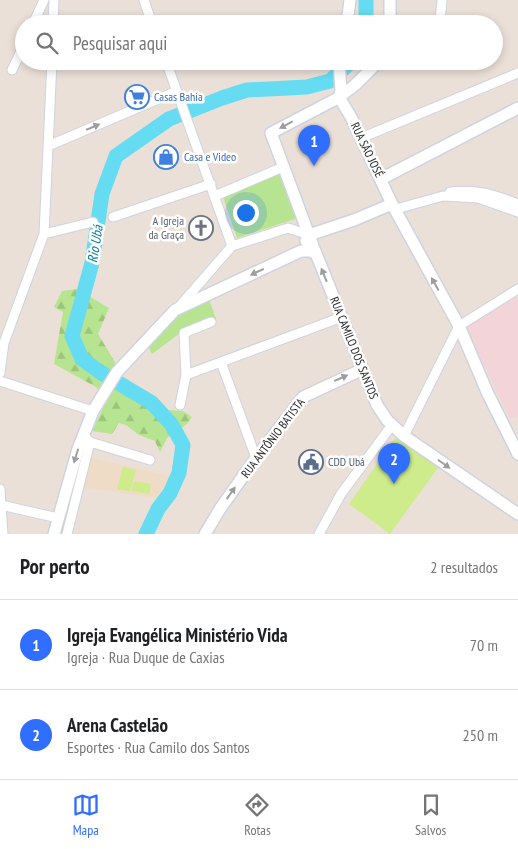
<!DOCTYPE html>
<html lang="pt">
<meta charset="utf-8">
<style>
:root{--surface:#fff;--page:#f2f2f2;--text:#202124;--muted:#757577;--line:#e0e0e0;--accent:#306eff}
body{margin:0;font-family:"PT Sans Narrow",sans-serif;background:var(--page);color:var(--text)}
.you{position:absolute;left:245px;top:212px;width:18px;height:18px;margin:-12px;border:4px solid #fff;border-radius:50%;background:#1a73e8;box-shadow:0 0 0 8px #1a73e833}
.badge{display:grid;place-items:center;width:32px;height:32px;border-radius:50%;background:var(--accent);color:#fff;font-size:16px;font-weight:700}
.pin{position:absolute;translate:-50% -41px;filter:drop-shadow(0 1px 2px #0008)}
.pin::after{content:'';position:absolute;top:26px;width:18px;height:15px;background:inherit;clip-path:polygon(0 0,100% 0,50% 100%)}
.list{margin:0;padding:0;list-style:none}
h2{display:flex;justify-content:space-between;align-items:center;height:65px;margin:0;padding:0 20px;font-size:21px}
h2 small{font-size:16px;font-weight:400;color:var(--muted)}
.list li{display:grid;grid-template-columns:32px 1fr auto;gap:15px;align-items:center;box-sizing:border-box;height:90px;padding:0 20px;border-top:1px solid var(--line)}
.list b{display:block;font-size:19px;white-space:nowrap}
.list p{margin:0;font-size:16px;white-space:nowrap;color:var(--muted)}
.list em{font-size:16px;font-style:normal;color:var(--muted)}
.icon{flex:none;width:28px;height:28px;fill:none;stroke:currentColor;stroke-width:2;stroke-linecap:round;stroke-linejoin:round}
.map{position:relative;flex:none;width:518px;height:534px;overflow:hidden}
.search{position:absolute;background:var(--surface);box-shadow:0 2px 8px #0003;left:15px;right:15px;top:15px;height:55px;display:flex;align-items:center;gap:12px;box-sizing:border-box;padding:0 18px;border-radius:28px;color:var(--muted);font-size:19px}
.sheet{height:245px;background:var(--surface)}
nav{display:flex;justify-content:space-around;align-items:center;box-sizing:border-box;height:70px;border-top:1px solid var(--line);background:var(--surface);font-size:14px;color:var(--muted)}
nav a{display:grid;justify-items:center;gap:2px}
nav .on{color:var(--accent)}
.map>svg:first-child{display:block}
.education{fill:#eedcc6}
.medical{fill:#f3d4d9}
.forest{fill:url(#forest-firs)}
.park{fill:#b7e491}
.pitch{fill:#ceec8c}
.water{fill:url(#water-waves)}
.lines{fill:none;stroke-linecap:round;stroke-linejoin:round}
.river{stroke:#65dcf2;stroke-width:15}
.street-casing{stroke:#cdd3e1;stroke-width:11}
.secondary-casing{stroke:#cdd3e1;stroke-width:14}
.street{stroke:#fff;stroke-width:9}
.secondary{stroke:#fff;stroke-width:11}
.oneway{fill:#9e9e9e}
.labels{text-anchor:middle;stroke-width:5;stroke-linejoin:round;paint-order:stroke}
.shop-label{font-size:12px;fill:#366cbe;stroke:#fff;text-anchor:start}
.street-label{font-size:12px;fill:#272727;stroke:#fff}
.worship-label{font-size:12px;fill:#5b616d;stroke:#fff;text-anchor:end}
.service-label{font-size:12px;fill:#4e5e75;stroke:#fff;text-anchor:start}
.water-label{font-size:14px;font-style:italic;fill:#08789a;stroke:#fff}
</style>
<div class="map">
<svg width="518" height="534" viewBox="0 0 518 534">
<defs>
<pattern id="forest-firs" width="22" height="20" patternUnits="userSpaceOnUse" patternTransform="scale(1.25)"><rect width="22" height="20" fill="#b7e491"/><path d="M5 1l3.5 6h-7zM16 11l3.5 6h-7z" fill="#9dc47d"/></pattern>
<pattern id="water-waves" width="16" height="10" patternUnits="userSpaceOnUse" patternTransform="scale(1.25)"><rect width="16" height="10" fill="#65dcf2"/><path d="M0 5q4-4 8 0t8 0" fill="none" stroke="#58bdd0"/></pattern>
</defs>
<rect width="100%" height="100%" fill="#ebe0d8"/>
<!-- education -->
<path class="education" d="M88,457L170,476L157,498L81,487Z"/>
<!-- medical -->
<path class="medical" d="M518,297V416L510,419L465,326Z"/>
<!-- forest -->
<path class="forest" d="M77,289L109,308L98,334L115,362L114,380L131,390L148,392L168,410L183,411L192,417L187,424L167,438L160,452L155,441L139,435L126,425L119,423L112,434L92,431L107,400L96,387L54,364L63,312L54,307L62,291Z"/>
<!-- park -->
<path class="park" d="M281,170L301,217L237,238L222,194Z
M209,299L216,319L183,331L152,354L148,346L177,316Z"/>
<!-- pitch -->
<path class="pitch" d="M398,434L440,465L390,534L349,504Z
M123,467L136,470L130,491L117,489Z
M134,481L151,484L149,494L131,491Z"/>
<!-- water -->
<path class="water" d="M251,200L257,214L242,221L235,207Z"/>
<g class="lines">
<!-- river -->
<path class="river" d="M366,0V24
M146,534L158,509L170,493L179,473L183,445L172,425L152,403L100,372L82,359L72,336L92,263L102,194L116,156L169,119L222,98L247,90L307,87L330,81L352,61"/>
<defs>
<path id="street" d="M144,0L152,24
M33,24L44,0
M53,24L54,0
M436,24L440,21L442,0
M166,61L232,246
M12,70L24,45
M361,138L518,73
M48,146L177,91
M450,192C478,189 492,194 518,204
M215,196L283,167
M396,209L443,196L478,198L518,212
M113,217L211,184
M44,234L93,222
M232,246L288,228L309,235
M178,308L232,246
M221,362L256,458
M0,373L4,343L44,234L52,61
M186,375L342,317
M0,381L93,411
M180,405L186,375L184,333L211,322
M404,436L459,326L518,289
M86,438L90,442L150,460
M0,489L3,534
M1,505L58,518
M67,534L90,442
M319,534L341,494L392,425"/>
<path id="secondary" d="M390,0V24
M347,24L350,0
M379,61L355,85L338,98L271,133L313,246L377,405L387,420L404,436L518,514
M339,97L351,117L392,204L459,326L488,394L518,454
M339,97L341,91L339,61
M381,179L518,108
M306,241L309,235L354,220L392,204
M54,534L78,449L93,411L117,372L175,310L301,251H311L316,254
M205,534L220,509L256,458L303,397L363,369"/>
</defs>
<!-- street casing -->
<use href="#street" class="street-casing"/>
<!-- secondary casing -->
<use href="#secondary" class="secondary-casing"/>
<!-- street -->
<use href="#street" class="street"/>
<!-- secondary -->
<use href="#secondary" class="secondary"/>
</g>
<!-- one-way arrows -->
<defs><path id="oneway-solid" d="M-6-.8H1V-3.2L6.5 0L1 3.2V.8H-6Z" transform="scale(1.25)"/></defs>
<g class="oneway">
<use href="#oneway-solid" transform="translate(286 125) rotate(152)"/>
<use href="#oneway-solid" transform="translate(93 127) rotate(-23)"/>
<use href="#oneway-solid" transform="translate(257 272) rotate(155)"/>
<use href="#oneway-solid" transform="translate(324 275) rotate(-112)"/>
<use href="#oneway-solid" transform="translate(435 284) rotate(-119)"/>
<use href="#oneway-solid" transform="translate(341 378) rotate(-24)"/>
<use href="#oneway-solid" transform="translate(76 456) rotate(107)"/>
<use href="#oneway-solid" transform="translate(444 464) rotate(35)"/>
<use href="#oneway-solid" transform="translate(231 493) rotate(-55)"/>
</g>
<!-- icons -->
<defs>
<symbol id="supermarket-ring" viewBox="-11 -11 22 22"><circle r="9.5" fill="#fff" stroke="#3f7fe0" stroke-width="1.5"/><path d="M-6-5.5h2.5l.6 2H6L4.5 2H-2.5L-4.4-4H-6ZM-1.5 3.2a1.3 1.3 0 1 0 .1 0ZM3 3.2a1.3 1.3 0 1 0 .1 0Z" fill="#3f7fe0"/></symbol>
<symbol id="shop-ring" viewBox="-11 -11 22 22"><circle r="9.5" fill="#fff" stroke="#3f7fe0" stroke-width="1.5"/><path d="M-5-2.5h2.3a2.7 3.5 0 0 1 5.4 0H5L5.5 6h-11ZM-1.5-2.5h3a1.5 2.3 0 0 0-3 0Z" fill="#3f7fe0"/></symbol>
<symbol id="church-ring" viewBox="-11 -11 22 22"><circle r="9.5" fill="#fff" stroke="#6b7280" stroke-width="1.5"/><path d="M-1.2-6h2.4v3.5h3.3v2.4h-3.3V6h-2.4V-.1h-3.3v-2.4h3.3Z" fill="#6b7280"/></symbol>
<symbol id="civic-ring" viewBox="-11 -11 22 22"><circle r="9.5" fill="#fff" stroke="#5c6f8a" stroke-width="1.5"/><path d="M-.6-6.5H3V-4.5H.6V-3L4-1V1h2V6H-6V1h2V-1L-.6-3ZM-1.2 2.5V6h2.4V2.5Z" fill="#5c6f8a"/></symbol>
</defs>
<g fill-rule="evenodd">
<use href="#supermarket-ring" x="123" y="83" width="28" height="28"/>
<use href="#shop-ring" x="152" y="143" width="28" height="28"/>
<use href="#church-ring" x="187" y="214" width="28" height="28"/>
<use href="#civic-ring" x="297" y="448" width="28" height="28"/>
</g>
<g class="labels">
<!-- shop labels -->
<g class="shop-label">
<text x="154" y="101">Casas Bahia</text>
<text x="184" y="161">Casa e Video</text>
</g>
<!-- street labels -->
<g class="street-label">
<text transform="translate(367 150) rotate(64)" y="4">RUA SÃO JOSÉ</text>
<text transform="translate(354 348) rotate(68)" y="4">RUA CAMILO DOS SANTOS</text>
<text transform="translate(273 438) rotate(-53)" y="4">RUA ANTÔNIO BATISTA</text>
</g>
<!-- worship labels -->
<g class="worship-label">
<text x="184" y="225">A Igreja<tspan x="184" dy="14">da Graça</tspan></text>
</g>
<!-- service labels -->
<g class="service-label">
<text x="328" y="466">CDD Ubá</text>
</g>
<!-- water labels -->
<g class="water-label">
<text transform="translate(95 244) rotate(-81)" y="5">Rio Ubá</text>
</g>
</g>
</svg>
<div class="you"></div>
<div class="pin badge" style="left:314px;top:166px">1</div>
<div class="pin badge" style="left:394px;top:484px">2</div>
<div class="search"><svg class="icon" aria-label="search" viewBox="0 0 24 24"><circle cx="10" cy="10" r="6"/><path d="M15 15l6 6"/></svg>Pesquisar aqui</div>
</div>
<section class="sheet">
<h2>Por perto<small>2 resultados</small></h2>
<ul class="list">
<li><span class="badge">1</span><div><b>Igreja Evangélica Ministério Vida</b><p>Igreja · Rua Duque de Caxias</p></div><em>70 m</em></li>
<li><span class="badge">2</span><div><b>Arena Castelão</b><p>Esportes · Rua Camilo dos Santos</p></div><em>250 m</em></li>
</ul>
</section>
<nav>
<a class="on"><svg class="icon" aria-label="map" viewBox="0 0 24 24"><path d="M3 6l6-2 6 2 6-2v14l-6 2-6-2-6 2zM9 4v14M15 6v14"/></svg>Mapa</a>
<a><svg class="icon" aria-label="directions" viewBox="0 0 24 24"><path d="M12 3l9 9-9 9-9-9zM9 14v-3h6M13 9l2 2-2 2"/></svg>Rotas</a>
<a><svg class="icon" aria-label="saved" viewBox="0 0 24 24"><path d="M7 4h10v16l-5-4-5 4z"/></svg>Salvos</a>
</nav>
